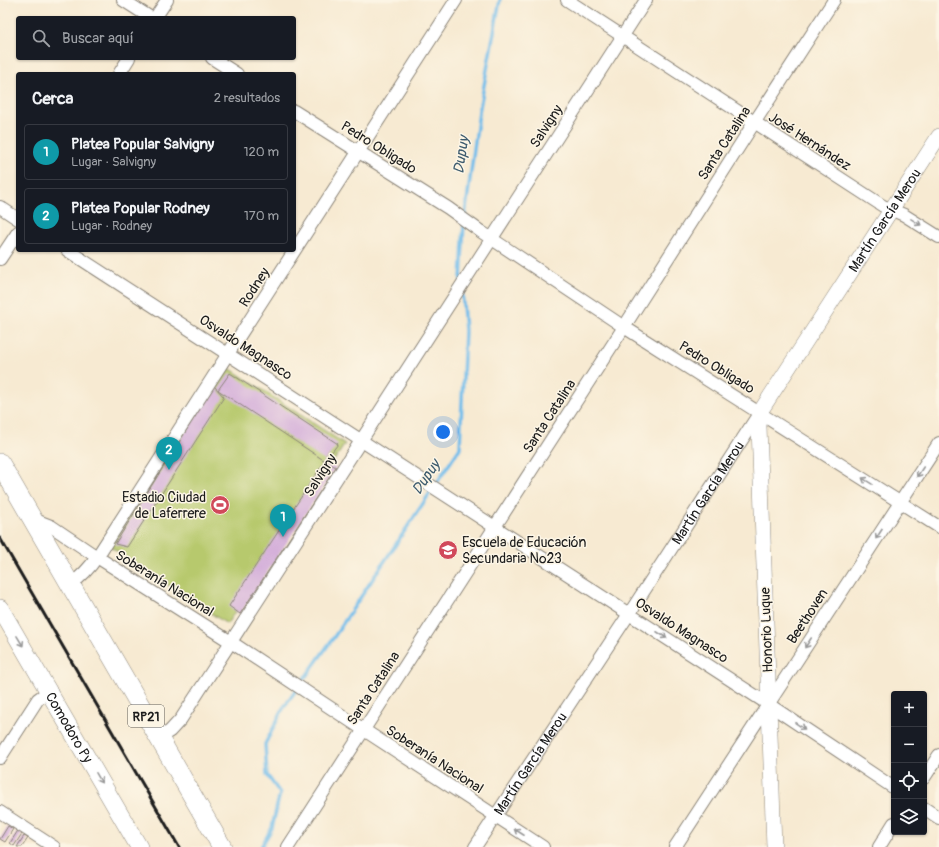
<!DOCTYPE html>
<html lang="es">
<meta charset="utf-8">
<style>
:root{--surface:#171b24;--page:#242831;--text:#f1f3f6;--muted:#9ea1a6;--line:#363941;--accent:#d1495b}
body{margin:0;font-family:Pangolin,sans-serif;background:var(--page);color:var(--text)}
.controls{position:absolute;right:12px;bottom:12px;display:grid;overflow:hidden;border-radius:4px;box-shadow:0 1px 3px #0004}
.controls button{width:36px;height:36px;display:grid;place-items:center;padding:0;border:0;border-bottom:1px solid var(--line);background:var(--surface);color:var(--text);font:20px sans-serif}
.you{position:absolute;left:443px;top:432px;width:14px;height:14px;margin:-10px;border:3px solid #fff;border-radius:50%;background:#1a73e8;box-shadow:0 0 0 6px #1a73e833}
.badge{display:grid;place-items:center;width:26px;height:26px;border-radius:50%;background:var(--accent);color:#fff;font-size:13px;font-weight:700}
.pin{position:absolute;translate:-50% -33px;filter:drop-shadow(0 1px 2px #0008)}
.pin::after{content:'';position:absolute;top:21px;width:14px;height:12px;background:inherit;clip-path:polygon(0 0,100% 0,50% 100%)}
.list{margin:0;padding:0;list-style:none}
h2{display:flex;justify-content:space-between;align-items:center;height:52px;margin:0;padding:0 16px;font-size:17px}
h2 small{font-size:13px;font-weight:400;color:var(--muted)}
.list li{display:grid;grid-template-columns:26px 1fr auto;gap:12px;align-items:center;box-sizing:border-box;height:56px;margin:0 8px 8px;padding:0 8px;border:1px solid var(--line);border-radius:4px}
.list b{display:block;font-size:15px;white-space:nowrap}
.list p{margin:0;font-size:13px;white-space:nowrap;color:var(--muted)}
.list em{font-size:13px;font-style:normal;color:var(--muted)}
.icon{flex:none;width:22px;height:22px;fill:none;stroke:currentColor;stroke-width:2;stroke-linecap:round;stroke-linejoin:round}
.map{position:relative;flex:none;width:939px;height:847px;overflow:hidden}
.search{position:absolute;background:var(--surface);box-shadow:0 1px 3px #0004;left:16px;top:16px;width:280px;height:44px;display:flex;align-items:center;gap:10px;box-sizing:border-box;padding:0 14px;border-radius:4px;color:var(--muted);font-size:15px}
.panel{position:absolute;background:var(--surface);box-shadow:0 1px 3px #0004;left:16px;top:72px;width:280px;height:180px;border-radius:4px}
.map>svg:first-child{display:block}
.green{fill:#b7c96d;stroke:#6a7244}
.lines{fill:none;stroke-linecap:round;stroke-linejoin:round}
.stream{stroke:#72bdeb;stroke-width:3.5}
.building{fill:#d5b1da}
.minor-casing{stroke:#8a8377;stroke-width:14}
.tertiary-casing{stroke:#8a8377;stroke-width:16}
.secondary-casing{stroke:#8a8377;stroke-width:18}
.primary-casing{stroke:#8a8377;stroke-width:20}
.minor{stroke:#fff;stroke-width:12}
.tertiary{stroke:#fff;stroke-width:15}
.secondary{stroke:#fff;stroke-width:17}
.primary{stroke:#fff;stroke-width:19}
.rail{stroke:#1c1c1c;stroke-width:3}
.oneway{stroke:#999}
.labels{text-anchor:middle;stroke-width:3;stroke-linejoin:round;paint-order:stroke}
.shield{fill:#fcf5e5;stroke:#5f5d58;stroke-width:1}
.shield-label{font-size:13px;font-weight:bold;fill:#1c1c1c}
.street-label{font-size:14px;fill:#1c1c1c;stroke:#fcf5e5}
.poi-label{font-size:14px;fill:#1c1c1c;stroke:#fcf5e5;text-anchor:end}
.water-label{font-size:15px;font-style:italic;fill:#3e5c6f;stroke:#fcf5e5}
</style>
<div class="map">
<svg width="939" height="847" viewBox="0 0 939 847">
<rect width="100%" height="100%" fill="#fcf5e5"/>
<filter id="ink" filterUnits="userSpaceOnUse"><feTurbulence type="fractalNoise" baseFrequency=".025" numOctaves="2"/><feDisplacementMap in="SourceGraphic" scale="8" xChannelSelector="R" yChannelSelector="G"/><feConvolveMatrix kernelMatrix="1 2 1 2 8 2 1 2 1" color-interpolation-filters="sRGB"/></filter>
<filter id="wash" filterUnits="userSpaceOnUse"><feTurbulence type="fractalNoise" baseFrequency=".012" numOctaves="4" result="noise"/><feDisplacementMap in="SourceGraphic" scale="16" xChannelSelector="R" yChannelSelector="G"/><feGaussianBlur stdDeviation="0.9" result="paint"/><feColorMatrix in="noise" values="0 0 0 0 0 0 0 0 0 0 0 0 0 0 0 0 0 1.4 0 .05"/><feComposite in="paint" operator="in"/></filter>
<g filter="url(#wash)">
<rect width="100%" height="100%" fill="#f7ead2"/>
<!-- green -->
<path class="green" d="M226,366L345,444L227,624L109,546Z"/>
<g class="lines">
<!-- stream -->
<path class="stream" d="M465,216L479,112L500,0
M461,280L464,222
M261,847L272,828L280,793L267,775L265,744L284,707L334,637L460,448L465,331L462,290"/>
</g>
<g id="blocks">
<!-- building -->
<path class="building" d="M230,373L338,444L325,461L218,390Z
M214,386L224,397L127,547L115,544Z
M325,461L336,467L240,614L229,606Z
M8,826L13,829L5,842L0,839Z
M19,829L23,832L14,846L10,843Z
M24,836L28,838L22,847H17Z"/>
</g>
</g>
<g filter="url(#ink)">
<use href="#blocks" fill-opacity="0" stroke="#8a8377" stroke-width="1"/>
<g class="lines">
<defs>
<g id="minor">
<path d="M123,0L151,18"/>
<path d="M567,0L883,206L904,215L939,237"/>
<path d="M155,18L167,0"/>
<path d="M212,58L237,74"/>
<path d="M119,74L129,58"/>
<path d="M294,111L448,208L480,231L624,327L939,527"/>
<path d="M0,207L18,219"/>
<path d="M67,250L768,704L894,788"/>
<path d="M0,259L18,232"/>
<path d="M33,519L51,526L97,557L231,642L364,730L543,847"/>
<path d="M70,585C81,577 89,569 97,557L456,0"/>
<path d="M159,738L170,731L181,719L646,0"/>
<path d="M0,758L38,699L49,691"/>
<path d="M924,778L939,755"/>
<path d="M924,808L939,818"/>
<path d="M0,812L54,847"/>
<path d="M288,847L624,327L754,123L834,0"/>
<path id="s1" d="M475,847L629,614L760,412"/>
<path d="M675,847L939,443"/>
<path d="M879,847L894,823"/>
</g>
<g id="tertiary">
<path id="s2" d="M774,847L759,426L760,412L939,136"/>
</g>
<g id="secondary">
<path id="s3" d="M0,608L139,847"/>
</g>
<path id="primary" d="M0,463L222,847"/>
</defs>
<!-- minor casing -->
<use href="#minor" class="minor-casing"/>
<!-- tertiary casing -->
<use href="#tertiary" class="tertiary-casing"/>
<!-- secondary casing -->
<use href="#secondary" class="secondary-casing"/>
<!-- primary casing -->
<use href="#primary" class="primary-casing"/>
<!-- minor -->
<use href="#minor" class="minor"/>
<!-- tertiary -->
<use href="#tertiary" class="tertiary"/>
<!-- secondary -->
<use href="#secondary" class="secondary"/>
<!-- primary -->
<use href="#primary" class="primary"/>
<!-- rail -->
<path class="rail" d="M0,538L179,847"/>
</g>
<!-- one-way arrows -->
<defs><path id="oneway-shaft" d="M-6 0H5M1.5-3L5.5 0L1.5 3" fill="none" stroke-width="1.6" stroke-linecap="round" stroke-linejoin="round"/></defs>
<g class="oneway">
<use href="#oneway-shaft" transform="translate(916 222) rotate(31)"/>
<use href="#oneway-shaft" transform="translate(920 472) rotate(123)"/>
<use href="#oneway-shaft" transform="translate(867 481) rotate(-148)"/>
<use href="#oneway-shaft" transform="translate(879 534) rotate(123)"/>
<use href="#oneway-shaft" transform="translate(662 635) rotate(33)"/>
<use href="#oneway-shaft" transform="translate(20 641) rotate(59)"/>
<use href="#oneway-shaft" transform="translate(808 643) rotate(123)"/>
<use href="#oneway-shaft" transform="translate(800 726) rotate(34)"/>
<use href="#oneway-shaft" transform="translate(99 778) rotate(60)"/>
<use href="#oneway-shaft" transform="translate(519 832) rotate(-147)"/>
</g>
</g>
<!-- icons -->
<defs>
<symbol id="stadium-disc" viewBox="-11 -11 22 22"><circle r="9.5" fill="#d1495b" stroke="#fcf5e5"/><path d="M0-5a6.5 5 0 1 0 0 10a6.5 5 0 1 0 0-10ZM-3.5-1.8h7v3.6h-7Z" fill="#fff"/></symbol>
<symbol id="school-disc" viewBox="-11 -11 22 22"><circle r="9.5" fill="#d1495b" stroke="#fcf5e5"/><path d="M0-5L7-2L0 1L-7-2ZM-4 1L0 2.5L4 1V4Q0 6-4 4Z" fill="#fff"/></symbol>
</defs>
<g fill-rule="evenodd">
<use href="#stadium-disc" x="209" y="494" width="22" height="22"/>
<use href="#school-disc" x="437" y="539" width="22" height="22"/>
</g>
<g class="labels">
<!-- shield labels -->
<rect class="shield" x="128" y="705" width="36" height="22" rx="3"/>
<g class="shield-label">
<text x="146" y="721">RP21</text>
</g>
<!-- street labels -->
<g class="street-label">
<text transform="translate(546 126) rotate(-57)" y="5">Salvigny</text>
<text transform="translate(810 141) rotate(33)" y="5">José Hernández</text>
<text transform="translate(724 143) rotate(-57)" y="5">Santa Catalina</text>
<text transform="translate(379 147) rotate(32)" y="5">Pedro Obligado</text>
<text dy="5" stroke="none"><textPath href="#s2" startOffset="664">Martín García Merou</textPath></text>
<text transform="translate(254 287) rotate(-57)" y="5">Rodney</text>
<text transform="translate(246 347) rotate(33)" y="5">Osvaldo Magnasco</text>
<text transform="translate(717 367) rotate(32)" y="5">Pedro Obligado</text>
<text transform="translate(549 416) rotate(-57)" y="5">Santa Catalina</text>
<text transform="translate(320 475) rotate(-57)" y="5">Salvigny</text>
<text dy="5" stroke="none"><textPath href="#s1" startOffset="424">Martín García Merou</textPath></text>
<text transform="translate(165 583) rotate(32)" y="5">Soberanía Nacional</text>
<text transform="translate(807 616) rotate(-57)" y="5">Beethoven</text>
<text transform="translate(682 630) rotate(33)" y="5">Osvaldo Magnasco</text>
<text transform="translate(766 630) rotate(-92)" y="5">Honorio Luque</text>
<text transform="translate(373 688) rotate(-57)" y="5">Santa Catalina</text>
<text dy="5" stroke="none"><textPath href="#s3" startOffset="138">Comodoro Py</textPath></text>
<text transform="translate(435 759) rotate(33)" y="5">Soberanía Nacional</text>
<text dy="5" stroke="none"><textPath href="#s1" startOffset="100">Martín García Merou</textPath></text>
</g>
<!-- poi labels -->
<g class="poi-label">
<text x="206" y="502">Estadio Ciudad<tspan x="206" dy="16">de Laferrere</tspan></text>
<text x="462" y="547" text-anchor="start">Escuela de Educación<tspan x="462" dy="16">Secundaria Nº23</tspan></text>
</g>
<!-- water labels -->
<g class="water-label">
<text transform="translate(461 155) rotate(-82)" y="5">Dupuy</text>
<text transform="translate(426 477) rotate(-56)" y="5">Dupuy</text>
</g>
</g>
</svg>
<div class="controls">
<button>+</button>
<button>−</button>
<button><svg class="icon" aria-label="locate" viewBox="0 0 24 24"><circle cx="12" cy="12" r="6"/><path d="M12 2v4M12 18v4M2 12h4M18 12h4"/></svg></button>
<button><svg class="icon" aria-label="layers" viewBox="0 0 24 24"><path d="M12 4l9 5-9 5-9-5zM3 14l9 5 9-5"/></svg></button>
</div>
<div class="you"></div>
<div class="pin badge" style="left:283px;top:537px;background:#0f9aa8">1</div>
<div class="pin badge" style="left:169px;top:470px;background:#0f9aa8">2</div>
<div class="search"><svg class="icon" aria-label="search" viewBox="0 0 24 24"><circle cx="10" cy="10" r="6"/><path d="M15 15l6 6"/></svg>Buscar aquí</div>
<section class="panel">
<h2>Cerca<small>2 resultados</small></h2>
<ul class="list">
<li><span class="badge" style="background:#0f9aa8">1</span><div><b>Platea Popular Salvigny</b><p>Lugar · Salvigny</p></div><em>120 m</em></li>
<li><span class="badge" style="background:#0f9aa8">2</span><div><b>Platea Popular Rodney</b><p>Lugar · Rodney</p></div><em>170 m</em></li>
</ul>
</section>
</div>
